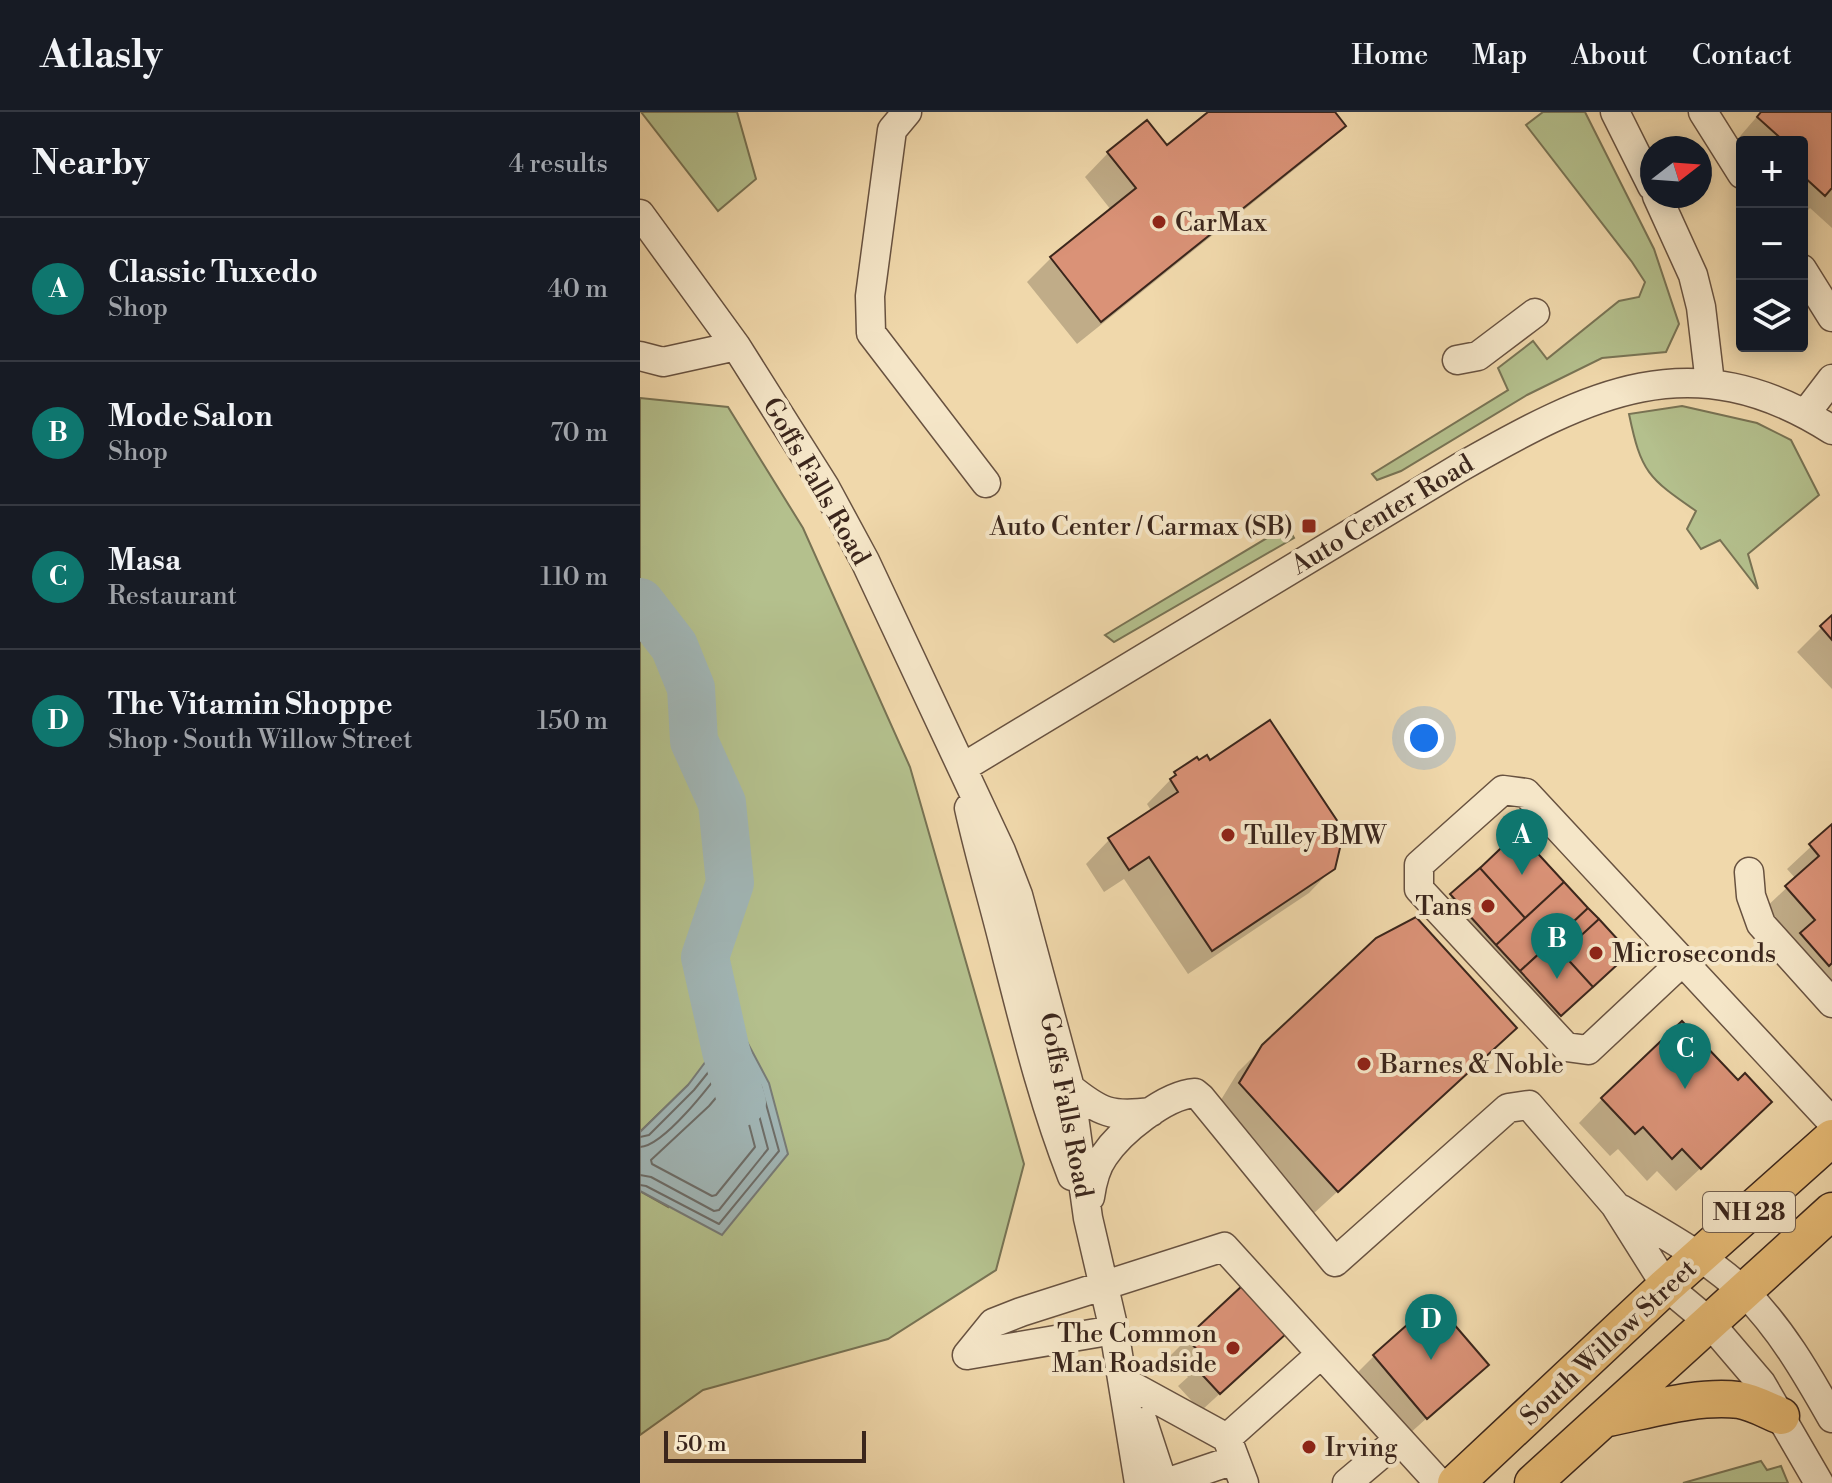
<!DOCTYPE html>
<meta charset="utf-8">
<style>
:root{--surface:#171b24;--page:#242831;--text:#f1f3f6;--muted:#9ea1a6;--line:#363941;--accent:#0f766e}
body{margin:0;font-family:"Libre Bodoni",serif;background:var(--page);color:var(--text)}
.controls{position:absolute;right:24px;top:24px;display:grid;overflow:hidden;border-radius:8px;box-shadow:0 4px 20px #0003}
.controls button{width:72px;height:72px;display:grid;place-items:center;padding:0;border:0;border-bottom:2px solid var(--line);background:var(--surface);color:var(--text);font:40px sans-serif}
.compass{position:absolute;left:1000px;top:24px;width:72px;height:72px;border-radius:50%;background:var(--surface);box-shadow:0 4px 20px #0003;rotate:73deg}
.scale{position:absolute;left:24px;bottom:20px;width:202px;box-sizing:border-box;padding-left:8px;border:4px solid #3b261c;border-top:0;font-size:22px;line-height:28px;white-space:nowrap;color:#3b261c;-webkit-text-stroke:6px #f5e6c8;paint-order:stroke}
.you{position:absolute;left:784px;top:626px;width:28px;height:28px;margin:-20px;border:6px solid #fff;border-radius:50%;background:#1a73e8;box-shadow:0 0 0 12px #1a73e833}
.badge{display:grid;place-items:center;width:52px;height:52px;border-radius:50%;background:var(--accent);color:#fff;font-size:26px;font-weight:700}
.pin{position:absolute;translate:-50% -66px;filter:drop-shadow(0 2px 4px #0008)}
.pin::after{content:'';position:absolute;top:42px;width:28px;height:24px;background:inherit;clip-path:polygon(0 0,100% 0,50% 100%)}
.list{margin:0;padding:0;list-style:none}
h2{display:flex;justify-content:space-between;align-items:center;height:104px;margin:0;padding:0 32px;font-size:34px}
h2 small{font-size:26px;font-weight:400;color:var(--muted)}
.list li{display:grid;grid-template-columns:52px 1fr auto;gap:24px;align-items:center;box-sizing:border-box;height:144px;padding:0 32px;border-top:2px solid var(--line)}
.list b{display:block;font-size:30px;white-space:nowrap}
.list p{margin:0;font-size:26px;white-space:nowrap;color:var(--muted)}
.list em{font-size:26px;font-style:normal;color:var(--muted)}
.icon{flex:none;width:44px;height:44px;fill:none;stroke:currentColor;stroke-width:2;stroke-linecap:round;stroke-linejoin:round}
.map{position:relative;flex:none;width:1192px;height:1371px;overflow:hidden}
header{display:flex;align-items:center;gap:48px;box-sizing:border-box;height:112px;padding:0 40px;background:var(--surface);border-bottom:2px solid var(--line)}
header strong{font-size:38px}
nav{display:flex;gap:44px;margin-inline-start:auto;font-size:28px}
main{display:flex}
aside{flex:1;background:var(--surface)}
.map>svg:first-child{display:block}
.green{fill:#b4c08d;stroke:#787354;stroke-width:2}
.water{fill:#a1b6b6;stroke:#787c78;stroke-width:2}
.shadow{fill:#0003}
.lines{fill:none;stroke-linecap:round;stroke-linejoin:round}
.shore{stroke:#6e6e69;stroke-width:2}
.river{stroke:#a1b6b6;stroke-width:48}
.building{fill:#da9277;stroke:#3b261c;stroke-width:2}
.minor-casing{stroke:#685240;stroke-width:31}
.major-casing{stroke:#3b261c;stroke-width:39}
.minor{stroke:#f5e6c8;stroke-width:28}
.major{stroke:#e8bc76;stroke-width:36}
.poi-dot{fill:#8f2418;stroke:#f5e6c8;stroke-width:3}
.labels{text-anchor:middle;stroke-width:8;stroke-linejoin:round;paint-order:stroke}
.shield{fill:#f5e6c8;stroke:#736050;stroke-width:2}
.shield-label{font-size:24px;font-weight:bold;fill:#3b261c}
.poi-label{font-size:26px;fill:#3b261c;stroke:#f5e6c8;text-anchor:start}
.street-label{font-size:26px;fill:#3b261c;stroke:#f5e6c8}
</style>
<header>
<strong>Atlasly</strong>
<nav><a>Home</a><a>Map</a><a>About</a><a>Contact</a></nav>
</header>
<main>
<aside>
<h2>Nearby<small>4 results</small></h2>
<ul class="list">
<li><span class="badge">A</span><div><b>Classic Tuxedo</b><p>Shop</p></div><em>40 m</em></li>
<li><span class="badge">B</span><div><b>Mode Salon</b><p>Shop</p></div><em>70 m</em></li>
<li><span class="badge">C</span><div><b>Masa</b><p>Restaurant</p></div><em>110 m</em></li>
<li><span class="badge">D</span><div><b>The Vitamin Shoppe</b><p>Shop · South Willow Street</p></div><em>150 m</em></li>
</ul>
</aside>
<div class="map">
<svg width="1192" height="1371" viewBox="0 0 1192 1371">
<rect width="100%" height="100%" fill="#f0d8ab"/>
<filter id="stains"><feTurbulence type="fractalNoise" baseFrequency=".0025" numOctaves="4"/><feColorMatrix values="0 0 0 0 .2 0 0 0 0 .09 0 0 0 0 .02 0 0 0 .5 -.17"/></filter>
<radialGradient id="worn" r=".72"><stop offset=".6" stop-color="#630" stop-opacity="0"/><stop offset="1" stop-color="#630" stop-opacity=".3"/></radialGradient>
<!-- green -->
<path class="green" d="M1,0H97L116,67L78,99Z
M903,0H945L1014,137L1039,212L1026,240L962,246L887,283L761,359L737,368L732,362L868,278L858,256L893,229L907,247L979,189L999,185L1005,170L992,150L886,13Z
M0,286L88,295L163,416L270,655L384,1052L356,1158L248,1227L63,1278L0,1323V1079L28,1095L48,973L0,1020Z
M1042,294L1117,311L1151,328L1179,383L1108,442L1118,477L1080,428L1061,437L1047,417L1056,399C1008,366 1001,360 989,302Z
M647,414L654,426L474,530L465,523Z
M1121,1349L1127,1358L1141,1354L1148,1371H1043Z"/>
<!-- water -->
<path class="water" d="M96,909L129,971L148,1042L82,1123L0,1079V1020L48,973Z"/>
<!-- shadow -->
<path class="shadow" d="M571,0H693L703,13L680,37L437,232L387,170L411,146L471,98L445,65L468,41L526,36Z
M1121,0H1192V116L1170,96L1162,104V30H1102V36L1095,30Z
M1192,505V577L1157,540Z
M536,662L693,756L669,781L548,862L484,767L464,780L446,752L469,728L512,700L507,692Z
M1192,715V881L1122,799L1156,767L1147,757Z
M878,723L987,841L908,914L800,796Z
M623,935L850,940L673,1102L576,996L598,960Z
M962,987L1106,1014L1036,1079L1017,1059L1007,1069L978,1037L970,1044L939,1011Z
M547,1227L626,1239L561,1299L538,1274L548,1265L529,1245Z
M734,1244L846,1253L768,1323L716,1262Z"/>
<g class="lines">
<!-- shore -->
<path class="shore" d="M91,968L101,982L115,1035L76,1083L72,1084L12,1052L11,1048L69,994Z
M0,1025L9,1023L54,978L95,927L121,974L139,1039L79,1112L6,1074L0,1073
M0,1035C25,1034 74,968 90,947H96L112,977L128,1037L79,1098L74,1099L11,1065L0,1063"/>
<!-- river -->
<path class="river" d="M0,490L34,534L51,576L54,629L82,691L90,771L65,845L86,939L102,990"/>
</g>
<!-- building -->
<path class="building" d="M568,0H695L706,14L461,210L410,145L496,76L467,40L507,8L527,33Z
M1121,0H1192V76L1185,84L1162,63V30H1145L1117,5Z
M1192,503V528L1180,514Z
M630,608L704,719L695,757L572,839L509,745L489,758L468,726L538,680L530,667L536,663L534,660L557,645L559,648L567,643L570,648Z
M1192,712V851L1189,854L1160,821L1175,808L1145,774L1179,744L1169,732Z
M878,720L924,770L885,806L840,756Z
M840,756L885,806L856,833L810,782Z
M924,770L948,796L880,859L856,833Z
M948,796L959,807L922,841L912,830Z
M776,805L877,916L698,1080L599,971L622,933L736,826Z
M959,807L990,841L953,875L922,841Z
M912,830L953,875L921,904L880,859Z
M1042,909L1098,968L1105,961L1132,990L1061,1057L1042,1037L1032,1047L1003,1015L995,1022L961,986Z
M603,1173L647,1221L580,1282L555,1255L565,1246L546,1226Z
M794,1189L849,1253L787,1307L733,1243Z"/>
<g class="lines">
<defs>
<path id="minor" d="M267,0L252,18L230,184L231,221L346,371
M975,0L1012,74
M1063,0L1102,62
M1017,84L1053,163L1061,195L1070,271
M0,102L96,234L185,375L225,449L361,739L378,783L430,976L448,1106L474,1218L499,1371
M1162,157L1192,205
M0,244L23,250L96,234
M817,248L838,244L895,201
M1166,301L1192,267
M322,656L819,356C949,282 1051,228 1192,318
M329,696C340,746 355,795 367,845C386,919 404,993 432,1064
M1109,760L1111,784L1121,812L1192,891
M1043,849L948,938L926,935L779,777V753L863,678L886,681L1192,1010
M430,976C461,1001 471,1005 511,1000
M450,1085C452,1071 456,1055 464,1044C480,1020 525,983 555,981L561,986L695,1150L868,996L889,993L975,1093L1026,1174L1068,1209L1121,1271L1179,1371
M981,1097C1023,1122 1068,1146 1104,1180C1140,1215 1167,1262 1192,1306
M327,1243L353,1211L381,1200L584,1135L799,1371
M327,1243L474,1218
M492,1274L587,1326
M503,1310L523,1371
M526,1371L594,1348
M604,1371L587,1326L681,1242
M707,1371L759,1327"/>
<path id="major" d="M968,1306C1009,1298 1057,1283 1099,1288C1113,1290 1128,1299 1141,1304
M816,1371L1026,1174L1192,1026
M893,1371L1192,1099"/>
</defs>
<!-- minor casing -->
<use href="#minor" class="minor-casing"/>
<!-- major casing -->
<use href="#major" class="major-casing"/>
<!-- minor -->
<use href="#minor" class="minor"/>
<!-- major -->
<use href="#major" class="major"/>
</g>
<!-- markers -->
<g class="poi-dot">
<circle cx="519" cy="110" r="8"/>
<rect x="661" y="406" width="16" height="16" rx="4"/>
<circle cx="588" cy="723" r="8"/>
<circle cx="848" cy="794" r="8"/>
<circle cx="956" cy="841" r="8"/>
<circle cx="724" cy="952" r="8"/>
<circle cx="593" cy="1236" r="8"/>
<circle cx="669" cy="1335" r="8"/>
</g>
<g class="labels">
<!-- shield labels -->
<rect class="shield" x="1063" y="1080" width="92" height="40" rx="6"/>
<g class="shield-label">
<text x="1109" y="1108">NH 28</text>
</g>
<!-- poi labels -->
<g class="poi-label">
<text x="535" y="119">CarMax</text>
<text x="653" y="423" text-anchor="end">Auto Center / Carmax (SB)</text>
<text x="604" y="732">Tulley BMW</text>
<text x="832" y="803" text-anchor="end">Tans</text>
<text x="972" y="850">Microseconds</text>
<text x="740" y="961">Barnes &amp; Noble</text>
<text x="577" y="1230" text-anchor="end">The Common<tspan x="577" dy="30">Man Roadside</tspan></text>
<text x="685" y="1344">Irving</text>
</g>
<!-- street labels -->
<g class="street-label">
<text transform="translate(177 369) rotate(60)" y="9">Goffs Falls Road</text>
<text transform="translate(742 402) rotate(-31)" y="9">Auto Center Road</text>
<text transform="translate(427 993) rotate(79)" y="9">Goffs Falls Road</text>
<text transform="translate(968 1230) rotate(-43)" y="9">South Willow Street</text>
</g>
</g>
<rect width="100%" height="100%" filter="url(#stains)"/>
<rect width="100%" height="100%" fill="url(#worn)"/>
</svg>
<div class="controls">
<button>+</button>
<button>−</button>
<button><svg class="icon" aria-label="layers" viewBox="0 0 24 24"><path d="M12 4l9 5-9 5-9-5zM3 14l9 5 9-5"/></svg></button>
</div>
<svg class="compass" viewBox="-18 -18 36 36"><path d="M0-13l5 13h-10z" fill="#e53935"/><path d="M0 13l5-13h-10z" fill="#9ea1a6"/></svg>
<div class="scale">50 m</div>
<div class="you"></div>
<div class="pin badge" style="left:882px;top:763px">A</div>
<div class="pin badge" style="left:917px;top:867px">B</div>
<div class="pin badge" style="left:1045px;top:977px">C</div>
<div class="pin badge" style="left:791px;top:1248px">D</div>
</div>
</main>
